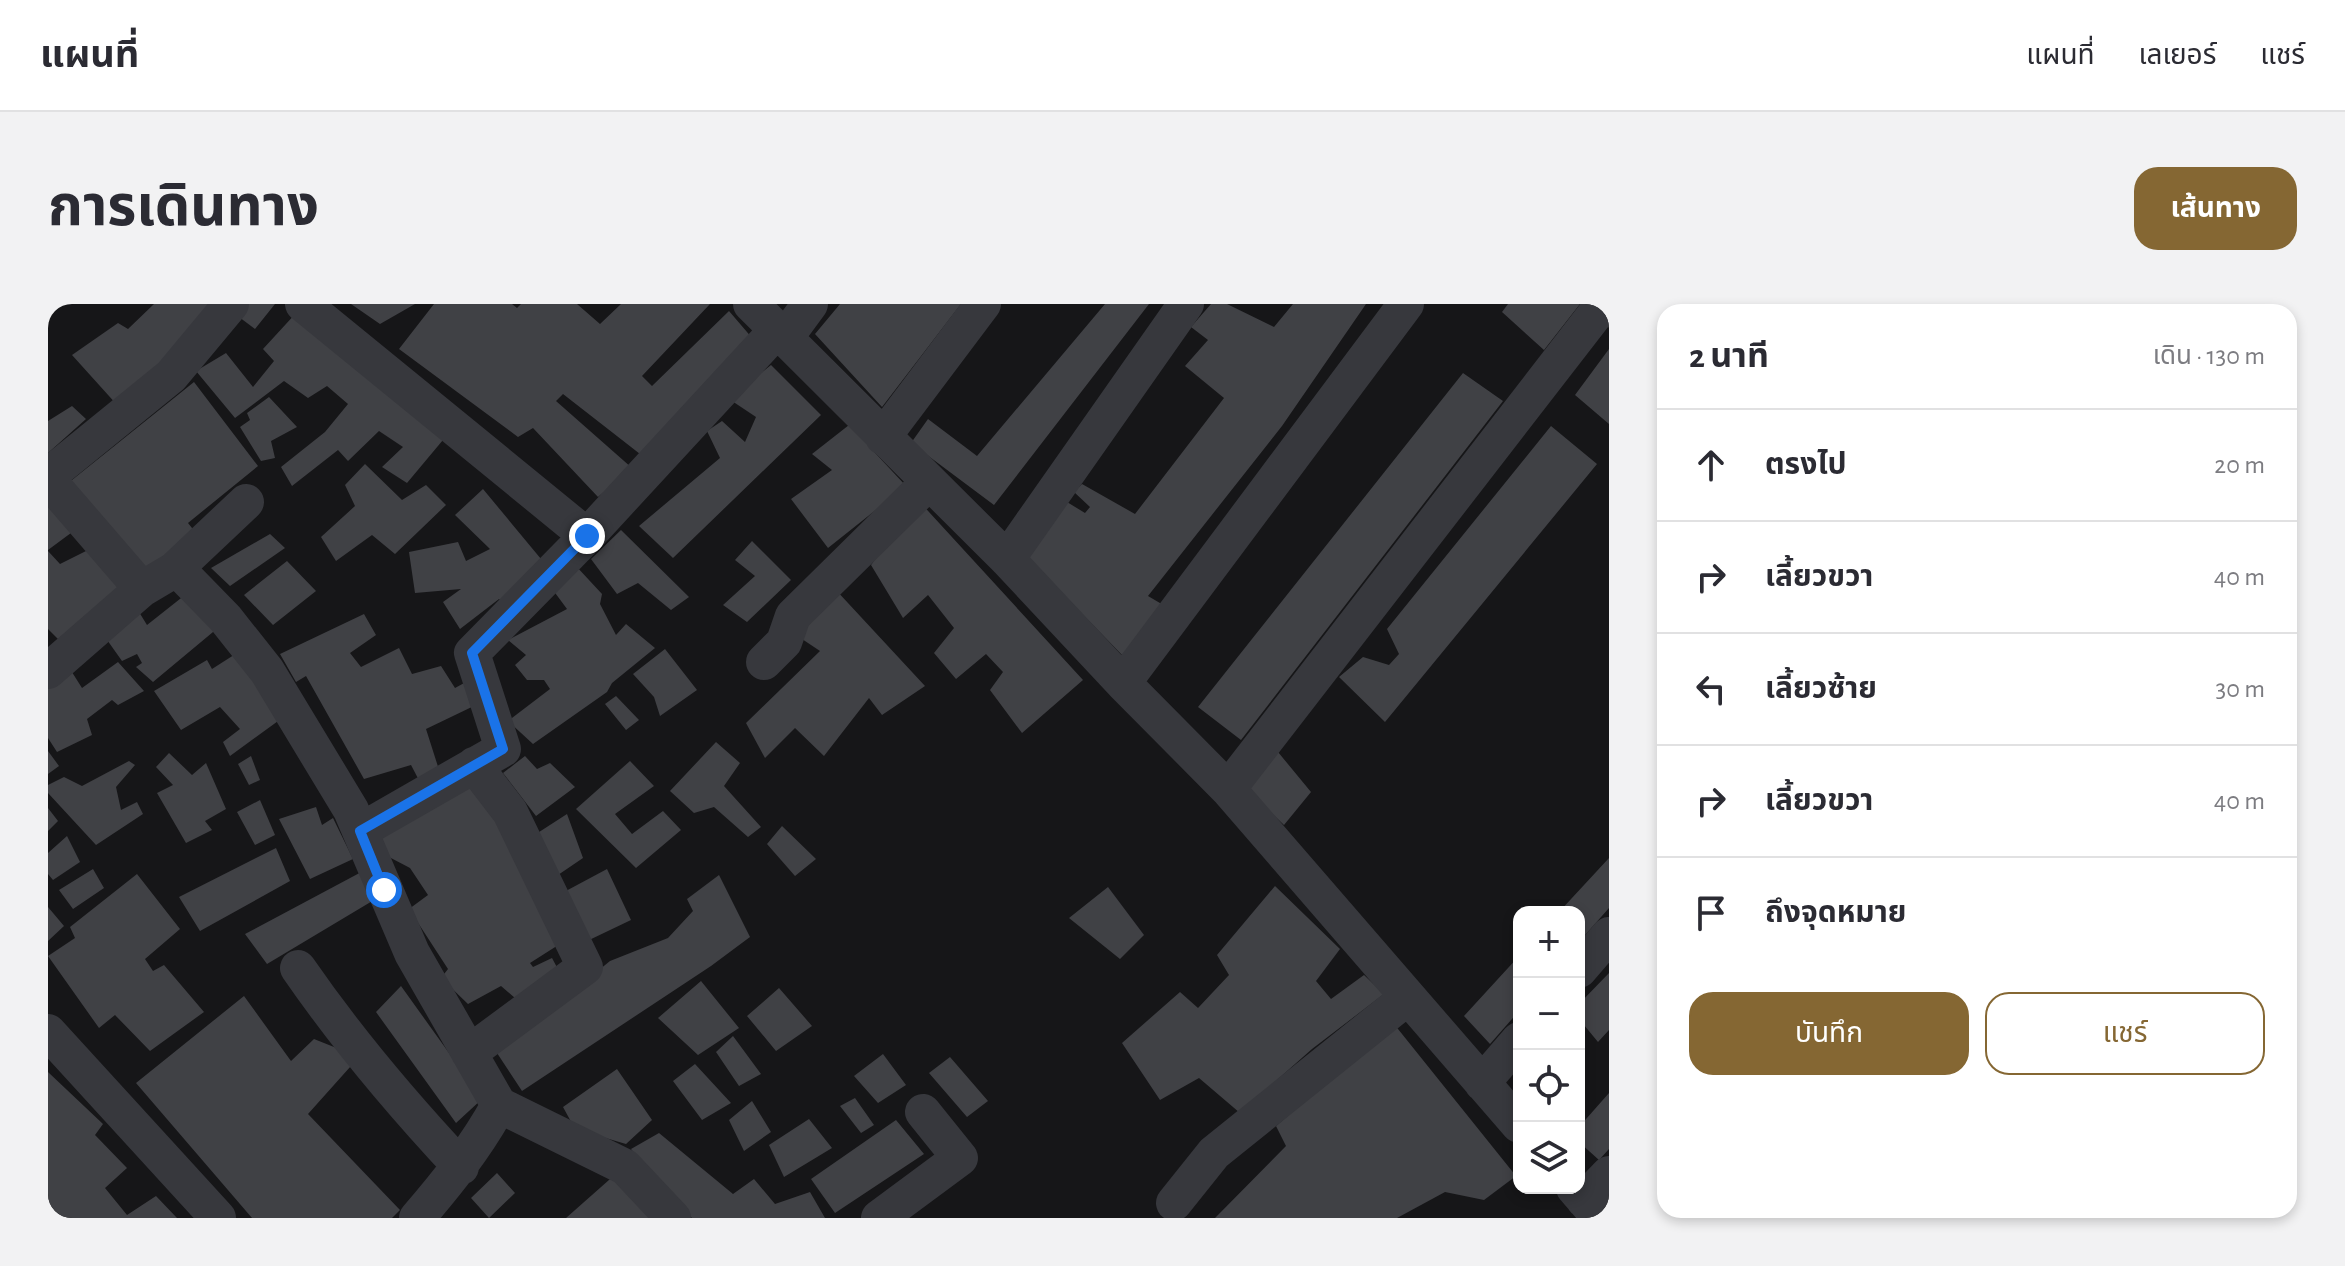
<!DOCTYPE html>
<html lang="th">
<meta charset="utf-8">
<style>
:root{--surface:#fff;--page:#f2f2f3;--text:#2b2b33;--muted:#7c7c81;--line:#e1e1e2;--accent:#856733}
body{margin:0;font-family:"Alegreya Sans","Noto Sans Thai",sans-serif;background:var(--page);color:var(--text)}
.controls{position:absolute;right:24px;bottom:24px;display:grid;overflow:hidden;border-radius:16px;box-shadow:0 4px 12px #0003}
.controls button{width:72px;height:72px;display:grid;place-items:center;padding:0;border:0;border-bottom:2px solid var(--line);background:var(--surface);color:var(--text);font:40px sans-serif}
.stop{position:absolute;width:24px;height:24px;margin:-18px;border:6px solid #1a73e8;border-radius:50%;background:#fff}
.stop.end{background:#1a73e8;border-color:#fff;box-shadow:0 2px 8px #0008}
.list{margin:0;padding:0;list-style:none}
h2{display:flex;justify-content:space-between;align-items:center;height:104px;margin:0;padding:0 32px;font-size:34px}
h2 small{font-size:26px;font-weight:400;color:var(--muted)}
.list li{display:grid;grid-template-columns:52px 1fr auto;gap:24px;align-items:center;box-sizing:border-box;height:112px;padding:0 32px;border-top:2px solid var(--line)}
.list b{display:block;font-size:30px;white-space:nowrap}
.list em{font-size:26px;font-style:normal;color:var(--muted)}
.actions{display:flex;gap:16px;padding:24px 32px}
.actions a{flex:1;padding:18px 0;border:2px solid var(--accent);border-radius:24px;text-align:center;font-size:28px;color:var(--accent)}
.actions .main{background:var(--accent);color:#fff}
.icon{flex:none;width:44px;height:44px;fill:none;stroke:currentColor;stroke-width:2;stroke-linecap:round;stroke-linejoin:round}
.map{position:relative;flex:none;width:1561px;height:914px;overflow:hidden;border-radius:24px}
header{display:flex;align-items:center;gap:48px;box-sizing:border-box;height:112px;padding:0 40px;background:var(--surface);border-bottom:2px solid var(--line)}
header strong{font-size:38px}
nav{display:flex;gap:44px;margin-inline-start:auto;font-size:28px}
.intro{display:flex;align-items:center;justify-content:space-between;box-sizing:border-box;height:192px;padding:0 48px}
h1{margin:0;font-size:56px}
.button{padding:20px 36px;border-radius:24px;background:var(--accent);color:#fff;font-size:28px;font-weight:700}
main{display:flex;gap:48px;padding:0 48px}
aside{flex:1;background:var(--surface);border-radius:24px;box-shadow:0 4px 12px #0003}
.map>svg:first-child{display:block}
.building{fill:#404145}
.lines{fill:none;stroke-linecap:round;stroke-linejoin:round}
.minor{stroke:#37383d;stroke-width:36}
.route{stroke:#1a73e8;stroke-width:10}
</style>
<header>
<strong>แผนที่</strong>
<nav><a>แผนที่</a><a>เลเยอร์</a><a>แชร์</a></nav>
</header>
<div class="intro"><h1>การเดินทาง</h1><a class="button">เส้นทาง</a></div>
<main>
<div class="map">
<svg width="1561" height="914" viewBox="0 0 1561 914">
<rect width="100%" height="100%" fill="#161618"/>
<!-- building -->
<path class="building" d="M106,0H171L70,102L24,51L70,19L80,25Z
M197,0H227L207,25L187,10Z
M303,0H367L332,20Z
M386,0H464L469,4L473,0H529L552,20L573,0H662L594,72L604,82L681,7L711,42L592,150L515,90L508,97L584,164L550,193L485,124L470,133L351,45Z
M792,0H913L834,103L767,30Z
M1057,0H1101L946,201L863,139L880,115L929,152Z
M1163,0H1179L1226,23L1245,0H1318L1234,122L1100,292L1117,302L1074,351L975,249L1019,198L1037,209L1042,203L1026,188L1034,180L1087,210L1176,94L1137,62L1160,36L1143,23Z
M1460,0H1532L1496,46L1454,8Z
M249,8L405,124L359,179L334,163L355,143L331,127L300,157L290,146L244,182L233,163L277,128L300,100L279,82L260,94L236,77L187,114L148,67L178,49L205,83L226,57L215,45Z
M1561,45V120L1527,91Z
M723,61L773,111L625,254L591,222L672,154L659,127L674,117L697,138L708,113L681,95Z
M1415,69L1455,97L1193,436L1150,403Z
M146,78L210,162L140,219L152,234L91,274L19,180Z
M221,93L249,123L223,137L227,154L213,157L192,123L202,116L199,109Z
M24,102L38,115L0,149V117Z
M801,121L858,182L780,244L743,195L784,166L764,150Z
M1503,122L1549,160L1337,418L1291,373L1315,353L1341,361L1351,350L1339,325Z
M317,160L354,196L378,181L398,201L347,250L324,231L288,257L273,233L307,202L297,181Z
M435,185L498,261L461,302L451,295L412,325L395,298L413,285L367,289L361,248L410,238L418,257L442,245L407,211Z
M0,194L27,226L0,246Z
M870,196L1035,376L974,429L942,386L955,368L938,350L908,375L886,349L906,324L880,291L855,314L823,261Z
M573,226L641,293L623,306L590,279L569,290L543,255Z
M222,230L237,244L182,282L163,264Z
M704,237L743,276L699,318L675,301L707,272L687,256Z
M40,246L72,286L12,337L0,325V247L12,260Z
M239,257L268,287L225,321L196,291Z
M528,262L554,290L552,300L568,331L578,320L607,344L564,379L559,388L485,440L460,417L502,385L496,376H479L467,361L478,351L460,336L519,305L502,282Z
M787,285L877,382L834,411L821,394L776,452L747,424L717,454L698,419L772,347L748,331Z
M142,287L171,323L105,378L88,363L94,359L89,350L74,357L57,333L91,308L99,321Z
M316,310L328,331L302,349L313,363L351,344L364,370L393,362L407,384L418,378L430,400L378,425L393,472L374,482L363,461L316,475L258,372L248,378L232,350Z
M617,345L649,386L612,412L606,393L585,370Z
M189,349L237,412L182,452L175,438L192,425L172,403L133,426L106,387L159,356L164,365Z
M70,358L96,387L70,401L64,396L39,415L44,431L9,448L0,434V382L22,365L34,384Z
M568,392L591,416L578,426L557,400Z
M668,438L692,459L676,482L713,523L700,533L666,503L646,509L622,487Z
M0,447L11,462L0,470Z
M1230,448L1263,488L1236,521L1197,484Z
M121,449L144,471L158,459L178,505L157,517L164,526L138,539L109,489L125,481L108,463Z
M203,452L212,476L201,481L190,460Z
M477,452L489,465L502,459L527,483L488,512L455,469Z
M81,457L87,461L68,483L73,506L89,498L95,510L48,541L0,489V481L16,473L34,482Z
M582,457L606,482L567,510L584,530L615,507L633,526L588,564L528,505Z
M430,477L515,638L482,659L485,663L504,654L512,669L474,700L453,682L420,700L393,674L400,665L361,605L380,591L362,564L341,553L332,532Z
M212,496L227,531L207,541L189,508Z
M268,503L274,521L285,514L305,555L262,575L231,515Z
M0,504L10,517L0,527Z
M519,510L535,554L510,571L488,530Z
M734,522L768,555L747,572L719,540Z
M19,532L32,558L5,576L0,570V549Z
M228,544L242,577L152,627L131,593Z
M1561,554V604L1531,638V608H1511Z
M45,565L56,584L25,605L11,586Z
M319,565L331,593L219,660L197,630Z
M559,565L583,616L537,638L516,588Z
M89,570L132,625L97,655L105,667L116,661L156,708L102,747L67,711L51,724L0,652L27,634L22,623Z
M671,571L702,633L663,662L474,787L449,749L562,657L620,634L645,607L639,595Z
M1227,582L1292,645L1268,677L1283,695L1316,671L1336,690L1264,745L1192,809L1151,774L1112,796L1074,739L1132,688L1150,704L1181,671L1169,651Z
M1060,583L1096,631L1072,655L1021,614Z
M0,603L16,622L0,637Z
M1471,652V707L1442,740L1416,712Z
M1561,669V726L1550,738L1531,715V700Z
M653,677L691,724L650,751L610,714Z
M353,682L434,795L408,819L328,708Z
M731,684L764,722L728,747L699,712Z
M196,692L243,757L266,735L311,753L260,810L352,906L344,914H204L88,779Z
M1346,720L1468,872L1436,896L1397,888L1349,914H1167L1238,842L1228,822Z
M685,732L713,770L691,782L668,748Z
M835,750L858,781L830,799L806,772Z
M902,753L940,797L919,813L881,769Z
M647,760L683,799L654,816L625,777Z
M569,765L604,816L578,840L527,825L515,803Z
M0,768L55,820L47,831L79,864L57,884L79,911L108,892L129,914H0Z
M1561,789V845L1551,856L1531,838V823Z
M807,794L826,821L813,829L792,802Z
M704,797L723,828L696,847L681,816Z
M761,815L784,844L736,873L721,841Z
M848,816L876,850L787,909L763,875Z
M611,829L685,890L706,875L727,900L762,888L777,914H644L592,868L595,861L583,845Z
M570,868L615,914H518Z
M449,869L467,889L441,914L423,894Z"/>
<g class="lines">
<!-- minor -->
<path class="minor" d="M255,0L539,232
M703,0L959,255L1075,379L1180,485L1471,821
M737,34L762,0
M835,133L935,0
M0,172L123,72L183,0
M0,176L94,285L126,266L136,272L177,314L219,367L303,506L364,649L451,801L577,863L625,914
M959,255L1138,0
M126,266L198,198
M716,358L736,338L745,312L881,178
M0,367L94,285
M1075,379L1358,0
M1180,485L1555,0
M312,527L455,445L424,349L539,232L729,26
M250,664C299,735 354,800 413,863
M1531,666L1561,631
M0,728L170,914
M421,749L537,663L462,508L426,461
M1434,779L1471,736
M1526,884L1552,914
M1536,896L1561,870
M1126,899L1166,849L1360,693
M369,914C400,878 428,843 451,801
M831,914L912,854L875,808"/>
</g>
<g class="lines">
<!-- route -->
<path class="route" d="M336,586L312,527L455,445L424,349L539,232"/>
</g>
</svg>
<div class="controls">
<button>+</button>
<button>−</button>
<button><svg class="icon" aria-label="locate" viewBox="0 0 24 24"><circle cx="12" cy="12" r="6"/><path d="M12 2v4M12 18v4M2 12h4M18 12h4"/></svg></button>
<button><svg class="icon" aria-label="layers" viewBox="0 0 24 24"><path d="M12 4l9 5-9 5-9-5zM3 14l9 5 9-5"/></svg></button>
</div>
<div class="stop" style="left:336px;top:586px"></div>
<div class="stop end" style="left:539px;top:232px"></div>
</div>
<aside>
<h2>2 นาที<small>เดิน · 130 m</small></h2>
<ul class="list">
<li><svg class="icon" aria-label="ahead" viewBox="0 0 24 24"><path d="M12 20V5M6 11l6-6 6 6"/></svg><div><b>ตรงไป</b></div><em>20 m</em></li>
<li><svg class="icon" aria-label="right" viewBox="0 0 24 24"><path d="M7 20v-9h11M14 6l5 5-5 5"/></svg><div><b>เลี้ยวขวา</b></div><em>40 m</em></li>
<li><svg class="icon" aria-label="left" viewBox="0 0 24 24"><path d="M17 20v-9H6M10 6l-5 5 5 5"/></svg><div><b>เลี้ยวซ้าย</b></div><em>30 m</em></li>
<li><svg class="icon" aria-label="right" viewBox="0 0 24 24"><path d="M7 20v-9h11M14 6l5 5-5 5"/></svg><div><b>เลี้ยวขวา</b></div><em>40 m</em></li>
<li><svg class="icon" aria-label="arrive" viewBox="0 0 24 24"><path d="M6 21V4h12l-3 4 3 4H6"/></svg><div><b>ถึงจุดหมาย</b></div></li>
</ul>
<div class="actions"><a class="main">บันทึก</a><a>แชร์</a></div>
</aside>
</main>
